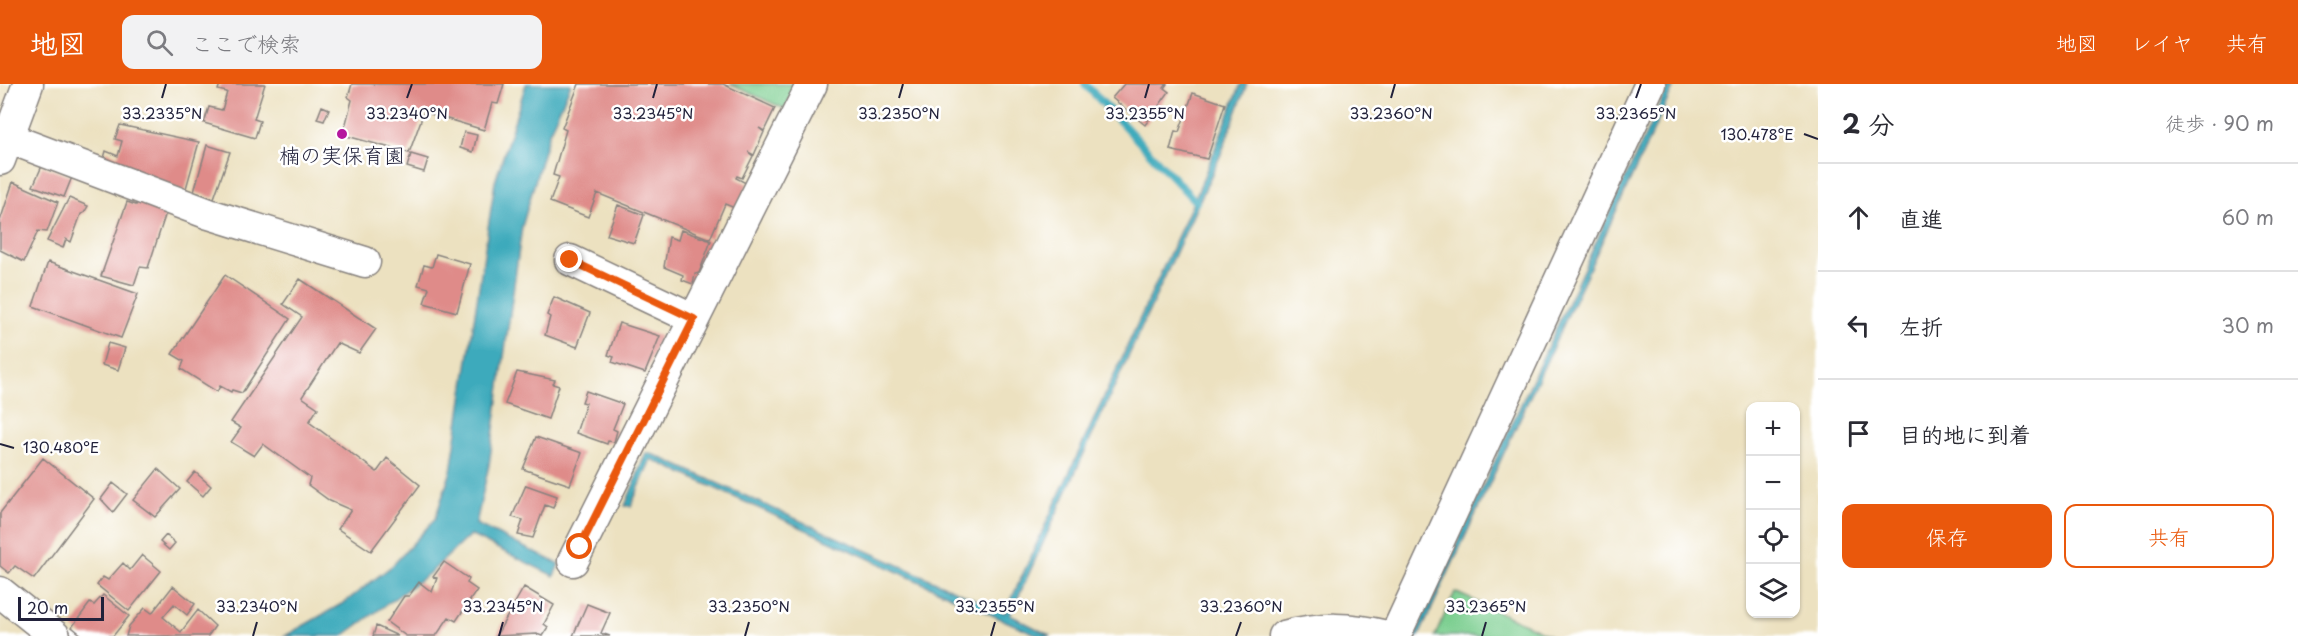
<!DOCTYPE html>
<html lang="ja">
<meta charset="utf-8">
<style>
:root{--surface:#fff;--page:#f2f2f3;--text:#2b2b33;--muted:#7c7c81;--line:#e1e1e2;--accent:#ea580c}
body{margin:0;font-family:"Playpen Sans","Klee One",sans-serif;background:var(--page);color:var(--text)}
.controls{position:absolute;right:18px;bottom:18px;display:grid;overflow:hidden;border-radius:12px;box-shadow:0 2px 4px #0004}
.controls button{width:54px;height:54px;display:grid;place-items:center;padding:0;border:0;border-bottom:2px solid var(--line);background:var(--surface);color:var(--text);font:30px sans-serif}
.scale{position:absolute;left:18px;bottom:15px;width:86px;box-sizing:border-box;padding-left:6px;border:3px solid #22223b;border-top:0;font-size:16px;line-height:21px;white-space:nowrap;color:#22223b;-webkit-text-stroke:4px #fff;paint-order:stroke}
.stop{position:absolute;width:18px;height:18px;margin:-14px;border:4px solid #ea580c;border-radius:50%;background:#fff}
.stop.end{background:#ea580c;border-color:#fff;box-shadow:0 2px 6px #0008}
.list{margin:0;padding:0;list-style:none}
h2{display:flex;justify-content:space-between;align-items:center;height:78px;margin:0;padding:0 24px;font-size:26px}
h2 small{font-size:20px;font-weight:400;color:var(--muted)}
.list li{display:grid;grid-template-columns:39px 1fr auto;gap:18px;align-items:center;box-sizing:border-box;height:108px;padding:0 24px;border-top:2px solid var(--line)}
.list b{display:block;font-size:22px;white-space:nowrap}
.list em{font-size:20px;font-style:normal;color:var(--muted)}
.actions{display:flex;gap:12px;padding:18px 24px}
.actions a{flex:1;padding:14px 0;border:2px solid var(--accent);border-radius:12px;text-align:center;font-size:21px;color:var(--accent)}
.actions .main{background:var(--accent);color:#fff}
.icon{flex:none;width:33px;height:33px;fill:none;stroke:currentColor;stroke-width:2;stroke-linecap:round;stroke-linejoin:round}
.map{position:relative;flex:none;width:1818px;height:552px;overflow:hidden}
header{display:flex;align-items:center;gap:36px;box-sizing:border-box;height:84px;padding:0 30px;background:var(--accent);color:#fff}
header strong{font-size:28px}
nav{display:flex;gap:33px;margin-inline-start:auto;font-size:21px}
.search{width:420px;height:54px;background:var(--page);display:flex;align-items:center;gap:15px;box-sizing:border-box;padding:0 21px;border-radius:12px;color:var(--muted);font-size:22px}
main{display:flex}
aside{flex:1;background:var(--surface)}
.map>svg:first-child{display:block}
.green{fill:#7dcf91;stroke:#507866;stroke-width:1.5}
.water{fill:#3daabc;stroke:#30667c;stroke-width:1.5}
.lines{fill:none;stroke-linecap:round;stroke-linejoin:round}
.stream{stroke:#3daabc;stroke-width:8}
.building{fill:#df8b89}
.minor-casing{stroke:#87827e;stroke-width:33}
.minor{stroke:#fff;stroke-width:30}
.route{stroke:#ea580c;stroke-width:8}
.ticks{fill:none;stroke:#22223b;stroke-width:2}
.poi-dot{fill:#b5179e;stroke:#fff;stroke-width:2}
.labels{text-anchor:middle;stroke-width:5;stroke-linejoin:round;paint-order:stroke}
.poi-label{font-size:21px;fill:#22223b;stroke:#fff}
.ticks-label{font-size:15px;text-anchor:middle;fill:#22223b;stroke:#fff;stroke-width:5;stroke-linejoin:round;paint-order:stroke}
</style>
<header>
<strong>地図</strong>
<div class="search"><svg class="icon" aria-label="search" viewBox="0 0 24 24"><circle cx="10" cy="10" r="6"/><path d="M15 15l6 6"/></svg>ここで検索</div>
<nav><a>地図</a><a>レイヤ</a><a>共有</a></nav>
</header>
<main>
<div class="map">
<svg width="1818" height="552" viewBox="0 0 1818 552">
<rect width="100%" height="100%" fill="#fff"/>
<filter id="ink" filterUnits="userSpaceOnUse"><feTurbulence type="fractalNoise" baseFrequency=".0167" numOctaves="2"/><feDisplacementMap in="SourceGraphic" scale="12" xChannelSelector="R" yChannelSelector="G"/><feConvolveMatrix kernelMatrix="1 2 1 2 8 2 1 2 1" color-interpolation-filters="sRGB"/></filter>
<filter id="wash" filterUnits="userSpaceOnUse"><feTurbulence type="fractalNoise" baseFrequency=".008" numOctaves="4" result="noise"/><feDisplacementMap in="SourceGraphic" scale="24" xChannelSelector="R" yChannelSelector="G"/><feGaussianBlur stdDeviation="1.35" result="paint"/><feColorMatrix in="noise" values="0 0 0 0 0 0 0 0 0 0 0 0 0 0 0 0 0 1.4 0 .05"/><feComposite in="paint" operator="in"/></filter>
<g filter="url(#wash)">
<rect width="100%" height="100%" fill="#ece1c0"/>
<!-- green -->
<path class="green" d="M730,0H797L785,25Z
M1455,508L1551,552H1435Z"/>
<!-- water -->
<path class="water" d="M526,0H571L549,49L522,143L489,381L476,440L559,480L554,492L470,451L431,488L343,552H285L345,518L393,481L435,435L451,387L495,98Z
M1241,0H1247L1221,70L1010,531L1051,552H1040L1001,535L651,375L631,422H625L646,369L657,372L1005,529L1196,112Z
M1669,0H1675L1419,552H1414Z"/>
<g class="lines">
<!-- stream -->
<path class="stream" d="M1085,0L1196,118"/>
</g>
<g id="blocks">
<!-- building -->
<path class="building" d="M220,0H265L254,35L260,37L255,54L204,39L209,23L222,26L227,8L218,6Z
M352,0H504L498,20L492,19L484,46L424,28L409,69L343,51L352,16L348,13Z
M579,0H723L775,24L764,47L759,44L764,48L754,71L748,68L753,72L742,94L737,92L736,94L748,100L737,125L725,120L710,155L597,109L588,133L550,118L559,93L553,91L566,46L562,44Z
M1124,0H1167L1164,4L1169,8L1145,41L1112,14Z
M1193,9L1225,20L1207,75L1170,66L1175,47L1179,48Z
M322,22L329,25L324,37L317,35Z
M120,41L199,58L185,108L102,81L106,67L118,72L122,57L115,55Z
M464,48L477,51L473,68L460,64Z
M207,61L230,68L214,114L194,108Z
M411,70L428,75L424,88L407,83Z
M42,82L72,93L64,113L33,102Z
M13,98L58,118L47,148L38,147L24,178L0,166V137Z
M69,114L88,122L84,129L81,130L71,158L66,155L63,164L47,157Z
M138,116L165,125V132L148,184L140,183L134,201L101,192L127,118L136,121Z
M618,121L644,131L634,159L607,151Z
M681,146L711,157L699,189L695,190L693,200L682,196L683,191L664,183L669,153L678,156Z
M436,170L470,180L457,228L424,219L429,204L418,201L424,181L432,183Z
M48,178L138,210L121,254L33,222Z
M225,191L290,235L242,309L232,306L231,308L220,302L217,308L181,285L184,277L172,270Z
M300,195L376,245L359,269L337,259L302,313L318,324L309,338L377,388L387,374L420,401L371,467L338,445L351,426L330,417L308,401L310,394L263,360L254,372L231,358L241,344L231,338L302,233L283,220Z
M554,213L590,229L577,263L545,251L550,233L547,231Z
M619,239L660,252L645,289L612,278L614,273L608,271Z
M108,259L125,264L118,286L102,281Z
M517,288L555,296L553,300L559,302L548,335L505,320Z
M586,307L623,320L613,345L617,347L614,358L608,357L607,360L576,349L586,319L582,318Z
M536,353L582,369L570,401L523,385Z
M43,374L94,415L34,495L15,482L9,489L0,482V429Z
M158,385L180,405L155,433L133,416Z
M195,388L211,402L203,412L187,398Z
M113,399L127,410L113,428L101,415Z
M526,401L557,412L553,424L545,421L533,454L518,451L523,436L512,433Z
M166,451L175,459L169,466L160,458Z
M142,471L161,487L129,527L97,501L103,493L108,496L123,479L130,486Z
M444,478L469,495L467,499L477,506L456,537L449,533L436,552H406L387,538L404,512H409L419,498L432,508L437,494L433,493Z
M173,502L195,520L187,531L174,520L163,533L181,548L198,526L215,542L208,552H126L129,542L145,524L152,529Z
M524,503L554,521L544,540L548,543L542,552L537,550L496,552Z
M103,511L129,532L113,552H83L72,543L90,519L94,521Z
M587,520L610,529L601,549L610,552H573Z
M376,542L398,552H373Z"/>
</g>
</g>
<g filter="url(#ink)">
<use href="#blocks" fill-opacity="0" stroke="#87827e" stroke-width="1.5"/>
<g class="lines">
<defs>
<path id="minor" d="M8,54L209,130L365,178
M0,76L28,0
M570,176L694,235
M573,477L812,0
M0,508L55,552
M1284,552C1321,542 1351,543 1387,552
M1395,552L1650,0"/>
</defs>
<!-- minor casing -->
<use href="#minor" class="minor-casing"/>
<!-- minor -->
<use href="#minor" class="minor"/>
</g>
</g>
<g class="lines" filter="url(#ink)">
<!-- route -->
<path class="route" d="M570,176L694,235L580,463"/>
</g>
<!-- ticks -->
<path class="ticks" d="M162,14L166,0M407,14L412,0M653,14L657,0M899,14L903,0M1145,14L1149,0M1391,14L1395,0M1636,14L1641,0M1804,50L1818,55M0,360L14,364M253,552L257,538M499,552L503,538M745,552L749,538M991,552L995,538M1236,552L1241,538M1482,552L1486,538"/>
<!-- markers -->
<circle class="poi-dot" cx="342" cy="50" r="6"/>
<g class="labels">
<!-- poi labels -->
<g class="poi-label">
<text x="342" y="79">楠の実保育園</text>
</g>
</g>
<g class="ticks-label">
<text x="162" y="35">33.2335°N</text>
<text x="407" y="35">33.2340°N</text>
<text x="653" y="35">33.2345°N</text>
<text x="899" y="35">33.2350°N</text>
<text x="1145" y="35">33.2355°N</text>
<text x="1391" y="35">33.2360°N</text>
<text x="1636" y="35">33.2365°N</text>
<text x="1757" y="56">130.478°E</text>
<text x="61" y="369">130.480°E</text>
<text x="749" y="528">33.2350°N</text>
<text x="257" y="528">33.2340°N</text>
<text x="503" y="528">33.2345°N</text>
<text x="995" y="528">33.2355°N</text>
<text x="1241" y="528">33.2360°N</text>
<text x="1486" y="528">33.2365°N</text>
</g>
</svg>
<div class="controls">
<button>+</button>
<button>−</button>
<button><svg class="icon" aria-label="locate" viewBox="0 0 24 24"><circle cx="12" cy="12" r="6"/><path d="M12 2v4M12 18v4M2 12h4M18 12h4"/></svg></button>
<button><svg class="icon" aria-label="layers" viewBox="0 0 24 24"><path d="M12 4l9 5-9 5-9-5zM3 14l9 5 9-5"/></svg></button>
</div>
<div class="scale">20 m</div>
<div class="stop" style="left:580px;top:463px"></div>
<div class="stop end" style="left:570px;top:176px"></div>
</div>
<aside>
<h2>2 分<small>徒歩 · 90 m</small></h2>
<ul class="list">
<li><svg class="icon" aria-label="ahead" viewBox="0 0 24 24"><path d="M12 20V5M6 11l6-6 6 6"/></svg><div><b>直進</b></div><em>60 m</em></li>
<li><svg class="icon" aria-label="left" viewBox="0 0 24 24"><path d="M17 20v-9H6M10 6l-5 5 5 5"/></svg><div><b>左折</b></div><em>30 m</em></li>
<li><svg class="icon" aria-label="arrive" viewBox="0 0 24 24"><path d="M6 21V4h12l-3 4 3 4H6"/></svg><div><b>目的地に到着</b></div></li>
</ul>
<div class="actions"><a class="main">保存</a><a>共有</a></div>
</aside>
</main>
